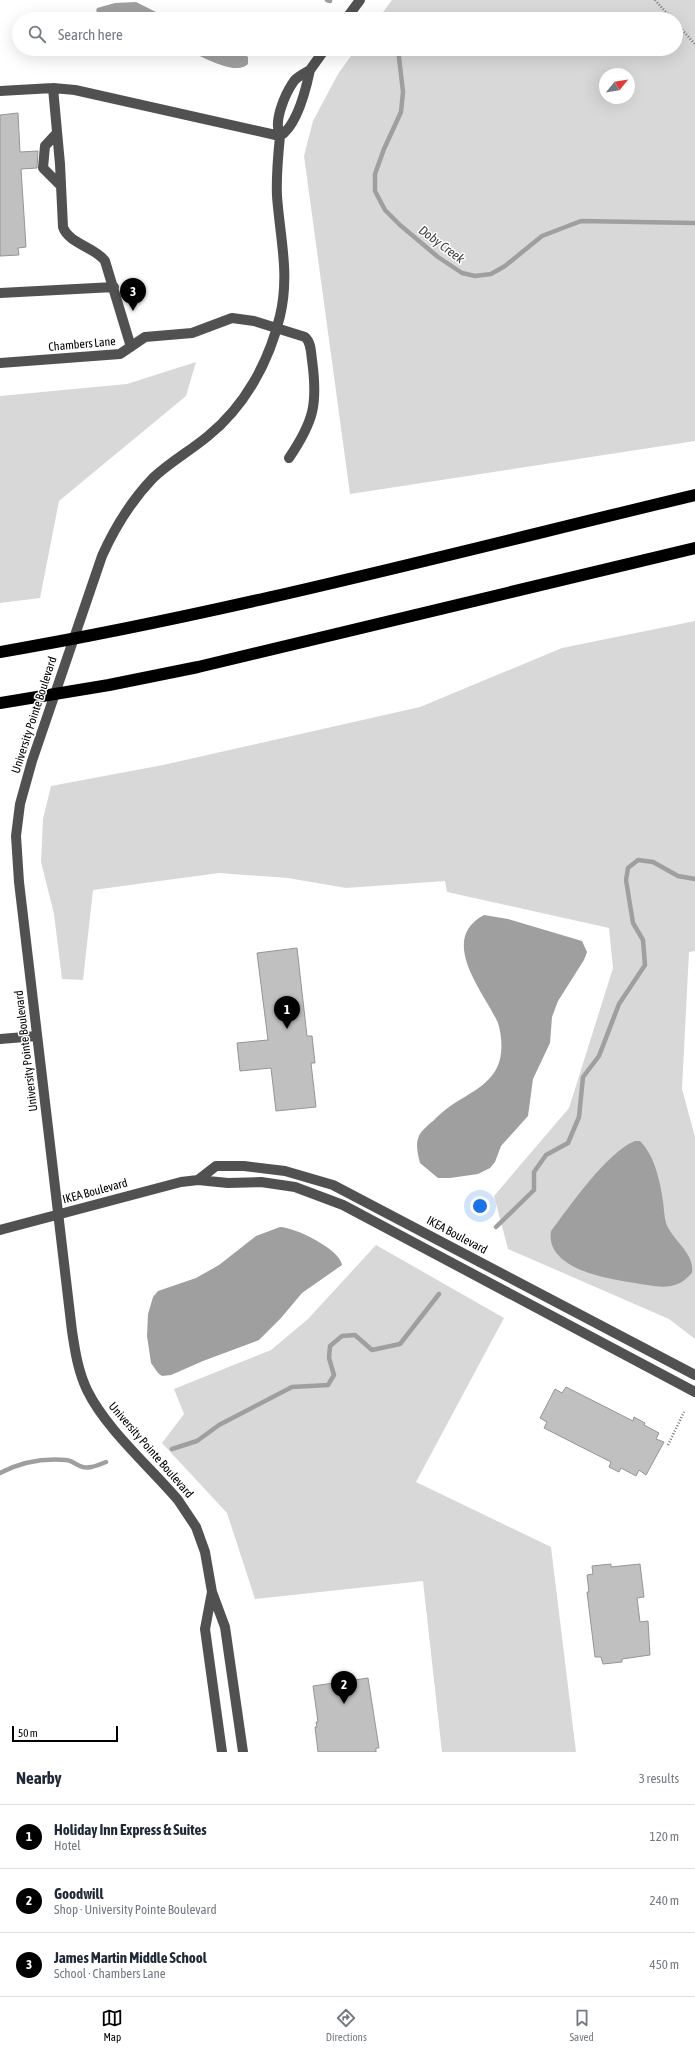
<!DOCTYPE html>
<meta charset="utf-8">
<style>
:root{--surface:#fff;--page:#f6f6f7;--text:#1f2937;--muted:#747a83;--line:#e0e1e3;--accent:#000}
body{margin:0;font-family:"Asap Condensed",sans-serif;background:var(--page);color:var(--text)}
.compass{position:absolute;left:599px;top:68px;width:36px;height:36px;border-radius:50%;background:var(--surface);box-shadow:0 4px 16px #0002;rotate:60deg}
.scale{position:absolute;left:12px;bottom:10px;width:106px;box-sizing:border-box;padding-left:4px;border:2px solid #000;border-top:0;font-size:11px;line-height:14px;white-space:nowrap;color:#000;-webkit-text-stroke:3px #fff;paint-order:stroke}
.you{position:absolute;left:480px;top:1206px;width:14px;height:14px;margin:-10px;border:3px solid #fff;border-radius:50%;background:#1a73e8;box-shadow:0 0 0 6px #1a73e833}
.badge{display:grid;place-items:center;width:26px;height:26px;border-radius:50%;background:var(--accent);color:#fff;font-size:13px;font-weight:700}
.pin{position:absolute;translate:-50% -33px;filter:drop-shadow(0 1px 2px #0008)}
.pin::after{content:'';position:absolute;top:21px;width:14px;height:12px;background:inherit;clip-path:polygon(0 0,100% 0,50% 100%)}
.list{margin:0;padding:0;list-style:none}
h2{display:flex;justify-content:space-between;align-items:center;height:52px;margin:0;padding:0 16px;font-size:17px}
h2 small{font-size:13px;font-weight:400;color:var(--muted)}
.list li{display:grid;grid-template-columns:26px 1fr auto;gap:12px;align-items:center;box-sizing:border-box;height:64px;padding:0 16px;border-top:1px solid var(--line)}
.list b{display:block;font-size:15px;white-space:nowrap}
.list p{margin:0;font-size:13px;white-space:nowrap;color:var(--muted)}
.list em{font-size:13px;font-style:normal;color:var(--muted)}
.icon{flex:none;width:22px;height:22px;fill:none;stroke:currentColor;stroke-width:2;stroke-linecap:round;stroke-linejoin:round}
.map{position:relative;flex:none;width:695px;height:1752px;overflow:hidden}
.search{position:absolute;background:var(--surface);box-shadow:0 4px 16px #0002;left:12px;right:12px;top:12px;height:44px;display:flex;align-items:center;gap:10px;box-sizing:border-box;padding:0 14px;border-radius:22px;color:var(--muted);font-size:15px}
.sheet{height:244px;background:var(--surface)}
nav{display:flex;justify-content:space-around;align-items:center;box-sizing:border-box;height:56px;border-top:1px solid var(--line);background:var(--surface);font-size:11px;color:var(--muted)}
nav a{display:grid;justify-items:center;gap:2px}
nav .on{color:var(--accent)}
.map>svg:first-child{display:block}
.green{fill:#d8d8d8;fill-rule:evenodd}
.water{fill:#9f9f9f}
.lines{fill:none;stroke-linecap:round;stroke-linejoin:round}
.stream{stroke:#9f9f9f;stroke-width:4.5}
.building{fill:#c0c0c0;stroke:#959595}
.path{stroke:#737373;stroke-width:2.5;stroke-dasharray:1 2;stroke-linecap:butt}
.minor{stroke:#515151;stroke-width:10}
.highway{stroke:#000;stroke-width:12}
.labels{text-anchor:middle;stroke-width:3;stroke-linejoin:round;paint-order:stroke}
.street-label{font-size:12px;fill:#000;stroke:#fff}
.water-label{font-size:13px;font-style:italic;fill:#404040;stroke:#fff}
</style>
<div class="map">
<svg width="695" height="1752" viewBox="0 0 695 1752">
<rect width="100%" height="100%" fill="#fff"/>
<!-- green -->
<path class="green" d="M392,0H695V441L350,494L304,156L313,121L338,74L356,49H676V19H378ZM605,74H629V98H605Z
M196,362L186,396L59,501L40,598L0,603V396L127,384Z
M695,621V951L689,952L682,1089L695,1137V1339L669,1319L508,1249L494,1196L569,1108L613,968L609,928L447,892L445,881L346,888L288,878L219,873L93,890L83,980L62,979L54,914L41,862L43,819L51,786L163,765L420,707L562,648Z
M376,1245L504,1318L416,1482L551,1547L576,1752H442L423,1581L255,1599L227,1513L162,1443L184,1414L174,1389L271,1350L308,1319Z"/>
<!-- water -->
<path class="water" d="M136,2L170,19H110L96,11L97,8L115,3Z
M185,49H236L248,57V64C236,77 199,55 185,49Z
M484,915L508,919L582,941L587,952L584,960L558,1001L552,1017L550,1043L533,1079L528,1116L501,1146L495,1162L490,1168L478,1174L450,1178H438L420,1163C418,1155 415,1144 419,1136C421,1131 428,1125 433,1121C438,1116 443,1111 449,1107C470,1092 498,1083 501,1053C502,1044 501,1032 498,1023C485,993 437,940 484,915Z
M635,1141H640C655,1156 660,1181 663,1201C664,1208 664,1216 666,1223C672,1240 695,1253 692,1273C687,1278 682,1283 675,1285C663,1289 647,1285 635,1283C608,1279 545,1269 551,1231C570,1206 607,1152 635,1141Z
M280,1227C294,1227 340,1249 342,1265L302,1293L281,1318L259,1340L203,1361L171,1375L162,1376L158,1373L151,1363L147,1336L148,1314L153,1297L158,1291L196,1278L219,1265L256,1236Z"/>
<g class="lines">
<!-- stream -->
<path class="stream" d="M327,0L330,1
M398,49L403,92L401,112L384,149L375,174V191L385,210L400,225L438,257L462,273L475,276L491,274L505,266L542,236L581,221L695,223
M496,1227L534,1190V1172L546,1155L568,1143L579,1117L583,1077L599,1056L619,1004L645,965L643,940L633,923L626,880L628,868L638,860L653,862L678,876L695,879
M172,1449L197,1441L219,1425L292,1387L328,1385L334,1375L329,1358L330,1346L342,1336L355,1335L372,1350L400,1344L439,1294
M0,1473C21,1462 42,1458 66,1460C71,1460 75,1464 80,1466C88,1470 98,1465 106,1462"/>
</g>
<!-- building -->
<path class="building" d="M18,113L20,152L38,151L37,168L21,169L26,247L18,248L19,255L0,256V115Z
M297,948L307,1036H312L315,1063H311L316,1107L276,1111L271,1068L240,1071L237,1043L268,1040L257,953Z
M566,1387L633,1421L634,1417L645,1423L644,1425L659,1433L656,1439L664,1442L646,1475L639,1470L636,1476L621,1468L619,1472L609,1467L611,1462L544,1428L547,1422L540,1418L555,1389L562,1393Z
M611,1564V1567L640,1564L644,1597L637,1598L640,1622L648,1621L650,1655L622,1659V1662L603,1664L601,1657H595L587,1592H589L587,1575L593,1574L592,1566Z
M368,1678L379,1748H376V1752H318L315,1727H317L316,1722H318L313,1686Z"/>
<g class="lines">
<!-- path -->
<path class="path" d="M655,0L672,19
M676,23L695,44
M668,1445L684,1412"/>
<!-- minor -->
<path class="minor" d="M346,19L360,0
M310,70L325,49
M0,91L53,88
M57,133L45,146L43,168L61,186
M0,293L114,287
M131,347L105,261C95,247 69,244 63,227L60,164L53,88L75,90L280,136
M0,363L120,354L145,337L192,333L232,318L254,321L305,337C311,342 311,352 312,360C318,404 314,421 289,458
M0,1039L37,1036
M198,1180L216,1166H244L285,1171L333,1185L695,1375
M0,1230L181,1182L198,1180L228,1183L261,1182L295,1187L343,1205L695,1392
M212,1592L205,1629L222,1752
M243,1752L225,1627L212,1592L205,1552L196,1527L178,1500C149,1466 106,1429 87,1390C78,1371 75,1351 72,1331L19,882L16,836L20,804L32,761L102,556C115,527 131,501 153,478C170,462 190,451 208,436C245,406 269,362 280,316C290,274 280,238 277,196C276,176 278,156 280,136C273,121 285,94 294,81C298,76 305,73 310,70C306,89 297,126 280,136"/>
<!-- highway -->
<path class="highway" d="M0,652C233,612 465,550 695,495
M0,703L109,685L198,667L695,548"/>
</g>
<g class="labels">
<!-- street labels -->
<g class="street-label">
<text transform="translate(82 344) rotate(-5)" y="4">Chambers Lane</text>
<text transform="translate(34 715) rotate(-72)" y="4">University Pointe Boulevard</text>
<text transform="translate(26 1051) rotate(-97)" y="4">University Pointe Boulevard</text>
<text transform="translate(95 1191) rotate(-15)" y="4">IKEA Boulevard</text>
<text transform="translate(457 1235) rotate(28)" y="4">IKEA Boulevard</text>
<text transform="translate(151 1450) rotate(49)" y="4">University Pointe Boulevard</text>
</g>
<!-- water labels -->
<g class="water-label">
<text transform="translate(442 244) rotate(37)" y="5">Doby Creek</text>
</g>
</g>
</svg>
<svg class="compass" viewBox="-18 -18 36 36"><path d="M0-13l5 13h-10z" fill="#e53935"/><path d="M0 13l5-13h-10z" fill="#747a83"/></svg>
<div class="scale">50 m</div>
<div class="you"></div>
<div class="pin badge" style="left:287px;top:1029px">1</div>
<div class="pin badge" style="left:344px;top:1704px">2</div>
<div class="pin badge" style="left:133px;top:311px">3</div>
<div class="search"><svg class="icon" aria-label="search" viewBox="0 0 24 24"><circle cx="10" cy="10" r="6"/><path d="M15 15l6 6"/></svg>Search here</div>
</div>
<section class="sheet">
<h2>Nearby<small>3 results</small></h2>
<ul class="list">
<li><span class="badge">1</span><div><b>Holiday Inn Express &amp; Suites</b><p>Hotel</p></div><em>120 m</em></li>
<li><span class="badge">2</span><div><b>Goodwill</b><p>Shop · University Pointe Boulevard</p></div><em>240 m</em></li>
<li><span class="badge">3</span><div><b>James Martin Middle School</b><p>School · Chambers Lane</p></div><em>450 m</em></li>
</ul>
</section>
<nav>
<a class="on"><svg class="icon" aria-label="map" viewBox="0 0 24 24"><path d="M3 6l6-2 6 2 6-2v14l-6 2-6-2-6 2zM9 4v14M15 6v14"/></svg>Map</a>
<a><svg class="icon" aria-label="directions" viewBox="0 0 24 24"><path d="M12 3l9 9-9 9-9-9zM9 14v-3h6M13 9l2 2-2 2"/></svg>Directions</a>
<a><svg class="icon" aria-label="saved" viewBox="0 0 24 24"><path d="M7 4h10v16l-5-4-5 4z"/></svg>Saved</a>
</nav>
